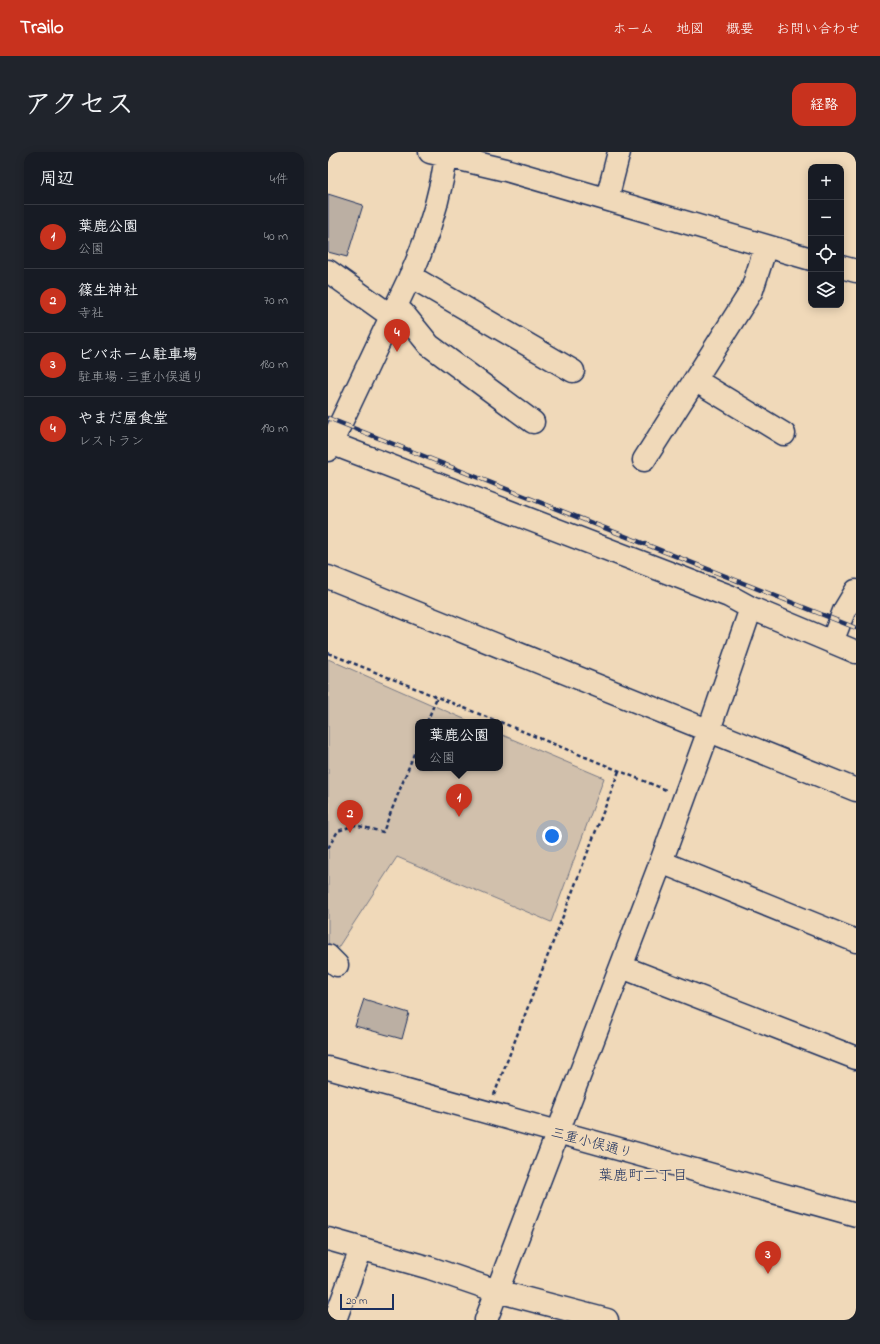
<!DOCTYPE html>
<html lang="ja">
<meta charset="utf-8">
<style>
:root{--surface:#171b24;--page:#20242c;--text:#f1f3f6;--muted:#9ea1a6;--line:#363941;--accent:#c8321e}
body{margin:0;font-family:"Indie Flower","Klee One",sans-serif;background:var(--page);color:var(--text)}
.controls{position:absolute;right:12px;top:12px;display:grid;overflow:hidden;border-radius:8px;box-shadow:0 2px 10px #0003}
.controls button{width:36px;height:36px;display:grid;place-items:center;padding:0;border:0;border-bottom:1px solid var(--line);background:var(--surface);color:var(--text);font:20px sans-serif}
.scale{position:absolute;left:12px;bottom:10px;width:54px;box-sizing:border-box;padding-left:4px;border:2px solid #1b2f5e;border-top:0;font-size:11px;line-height:14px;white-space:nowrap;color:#1b2f5e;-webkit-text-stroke:3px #f0d9b9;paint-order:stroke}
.you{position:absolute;left:224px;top:684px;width:14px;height:14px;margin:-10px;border:3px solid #fff;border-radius:50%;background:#1a73e8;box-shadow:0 0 0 6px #1a73e833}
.badge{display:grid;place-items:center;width:26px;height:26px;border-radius:50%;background:var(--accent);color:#fff;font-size:13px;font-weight:700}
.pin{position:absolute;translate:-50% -33px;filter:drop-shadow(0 1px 2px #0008)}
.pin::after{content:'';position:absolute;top:21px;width:14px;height:12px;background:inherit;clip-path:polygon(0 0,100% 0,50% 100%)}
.popup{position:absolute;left:87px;top:567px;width:88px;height:52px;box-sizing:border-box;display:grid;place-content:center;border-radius:8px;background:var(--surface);filter:drop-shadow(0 1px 3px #0005);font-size:13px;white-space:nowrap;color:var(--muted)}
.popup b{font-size:15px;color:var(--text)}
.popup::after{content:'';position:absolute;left:50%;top:100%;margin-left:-8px;border:8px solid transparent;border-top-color:var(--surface)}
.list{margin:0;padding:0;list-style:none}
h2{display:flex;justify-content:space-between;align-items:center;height:52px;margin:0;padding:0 16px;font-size:17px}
h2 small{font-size:13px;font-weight:400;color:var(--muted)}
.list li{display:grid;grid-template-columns:26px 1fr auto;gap:12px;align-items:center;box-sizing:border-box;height:64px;padding:0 16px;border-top:1px solid var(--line)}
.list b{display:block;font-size:15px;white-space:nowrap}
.list p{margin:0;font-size:13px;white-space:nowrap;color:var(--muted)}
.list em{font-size:13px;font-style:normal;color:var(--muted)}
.icon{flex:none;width:22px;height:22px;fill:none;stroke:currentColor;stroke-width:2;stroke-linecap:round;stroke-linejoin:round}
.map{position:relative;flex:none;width:528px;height:1168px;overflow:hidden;border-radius:12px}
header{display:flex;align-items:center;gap:24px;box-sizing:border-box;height:56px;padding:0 20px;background:var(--accent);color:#fff}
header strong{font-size:19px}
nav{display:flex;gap:22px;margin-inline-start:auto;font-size:14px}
.intro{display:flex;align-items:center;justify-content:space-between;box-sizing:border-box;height:96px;padding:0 24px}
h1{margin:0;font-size:28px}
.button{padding:10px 18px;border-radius:12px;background:var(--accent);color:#fff;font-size:14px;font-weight:700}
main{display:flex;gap:24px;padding:0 24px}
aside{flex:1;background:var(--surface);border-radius:12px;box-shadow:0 2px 10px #0003}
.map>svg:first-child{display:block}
.green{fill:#d1c0ac;stroke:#767885}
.building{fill:#bbafa3;stroke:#1b2f5e}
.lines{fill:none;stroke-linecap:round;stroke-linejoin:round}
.minor-casing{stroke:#1b2f5e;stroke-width:25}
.path{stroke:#1b2f5e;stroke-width:2.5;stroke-dasharray:4 3;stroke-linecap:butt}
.minor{stroke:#f0d9b9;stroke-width:22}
.rail-casing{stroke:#1b2f5e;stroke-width:4.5}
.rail{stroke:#f0d9b9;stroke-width:3;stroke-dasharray:9;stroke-linecap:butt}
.labels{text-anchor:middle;stroke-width:3.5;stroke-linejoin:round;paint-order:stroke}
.street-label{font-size:14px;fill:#1b2f5e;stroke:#f0d9b9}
.neighbourhood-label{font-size:15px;fill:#1b2f5e;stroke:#f0d9b9}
</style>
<header>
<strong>Trailo</strong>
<nav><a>ホーム</a><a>地図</a><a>概要</a><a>お問い合わせ</a></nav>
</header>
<div class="intro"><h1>アクセス</h1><a class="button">経路</a></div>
<main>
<aside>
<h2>周辺<small>4件</small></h2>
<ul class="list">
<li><span class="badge">1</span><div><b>葉鹿公園</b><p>公園</p></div><em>40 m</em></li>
<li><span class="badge">2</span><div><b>篠生神社</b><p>寺社</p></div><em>70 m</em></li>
<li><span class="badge">3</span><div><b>ビバホーム駐車場</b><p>駐車場 · 三重小俣通り</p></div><em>180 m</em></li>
<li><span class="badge">4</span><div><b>やまだ屋食堂</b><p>レストラン</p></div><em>190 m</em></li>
</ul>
</aside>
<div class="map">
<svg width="528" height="1168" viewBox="0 0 528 1168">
<rect width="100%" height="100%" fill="#f0d9b9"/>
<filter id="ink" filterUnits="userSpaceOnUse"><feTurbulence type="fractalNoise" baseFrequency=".025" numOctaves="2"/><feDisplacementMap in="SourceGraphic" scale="8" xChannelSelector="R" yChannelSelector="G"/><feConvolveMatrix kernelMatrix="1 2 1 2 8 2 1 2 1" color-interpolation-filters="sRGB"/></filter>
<g filter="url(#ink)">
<!-- green -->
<path class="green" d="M0,507L143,570H90V616H172V582L276,626L223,770L69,705L9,797L0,791Z"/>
<!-- building -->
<path class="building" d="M0,42L35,53L19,105L0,100Z
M36,847L81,861L74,887L27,874Z"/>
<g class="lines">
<defs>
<path id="minor" d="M102,0L178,18L483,107
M279,47L291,0
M513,115L528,119
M0,119L63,164
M82,124L245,219
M68,155L75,161L101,193L205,270
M367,228L456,282
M0,290L401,444L423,456L528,500
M0,298L87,114C103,76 113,41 119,0
M316,308L424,138L438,94
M0,425L528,638
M504,490L516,459L528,439
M333,710L528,789
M0,804L9,813
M294,815L528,906
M0,916L528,1063
M0,1087L102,1116L169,1139L279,1168
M7,1168L33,1097
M158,1168L333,710L381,578L423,456"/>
</defs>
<!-- minor casing -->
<use href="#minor" class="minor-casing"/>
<!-- path -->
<path class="path" d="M0,501L171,570
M99,570L109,545
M172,570L338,638
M0,696L10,679L27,673L55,680L90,592
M166,943L291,619"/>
<!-- minor -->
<use href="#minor" class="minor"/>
<defs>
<path id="rail" d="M0,266L528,476"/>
</defs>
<!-- rail casing -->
<use href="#rail" class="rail-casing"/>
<!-- rail -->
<use href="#rail" class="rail"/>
</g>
</g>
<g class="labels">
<!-- street labels -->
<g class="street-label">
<text transform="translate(264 990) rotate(15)" y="5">三重小俣通り</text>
</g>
<!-- neighbourhood labels -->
<g class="neighbourhood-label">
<text x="315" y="1028">葉鹿町二丁目</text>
</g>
</g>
</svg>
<div class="controls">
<button>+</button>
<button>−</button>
<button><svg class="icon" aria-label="locate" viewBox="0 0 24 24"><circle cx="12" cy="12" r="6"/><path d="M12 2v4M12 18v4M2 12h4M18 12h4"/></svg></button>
<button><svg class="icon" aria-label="layers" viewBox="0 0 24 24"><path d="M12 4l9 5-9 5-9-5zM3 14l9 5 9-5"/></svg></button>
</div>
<div class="scale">20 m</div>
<div class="you"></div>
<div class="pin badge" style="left:131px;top:665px">1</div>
<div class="popup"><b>葉鹿公園</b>公園</div>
<div class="pin badge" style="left:22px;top:681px">2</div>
<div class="pin badge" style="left:440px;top:1122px">3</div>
<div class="pin badge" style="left:69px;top:200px">4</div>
</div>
</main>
